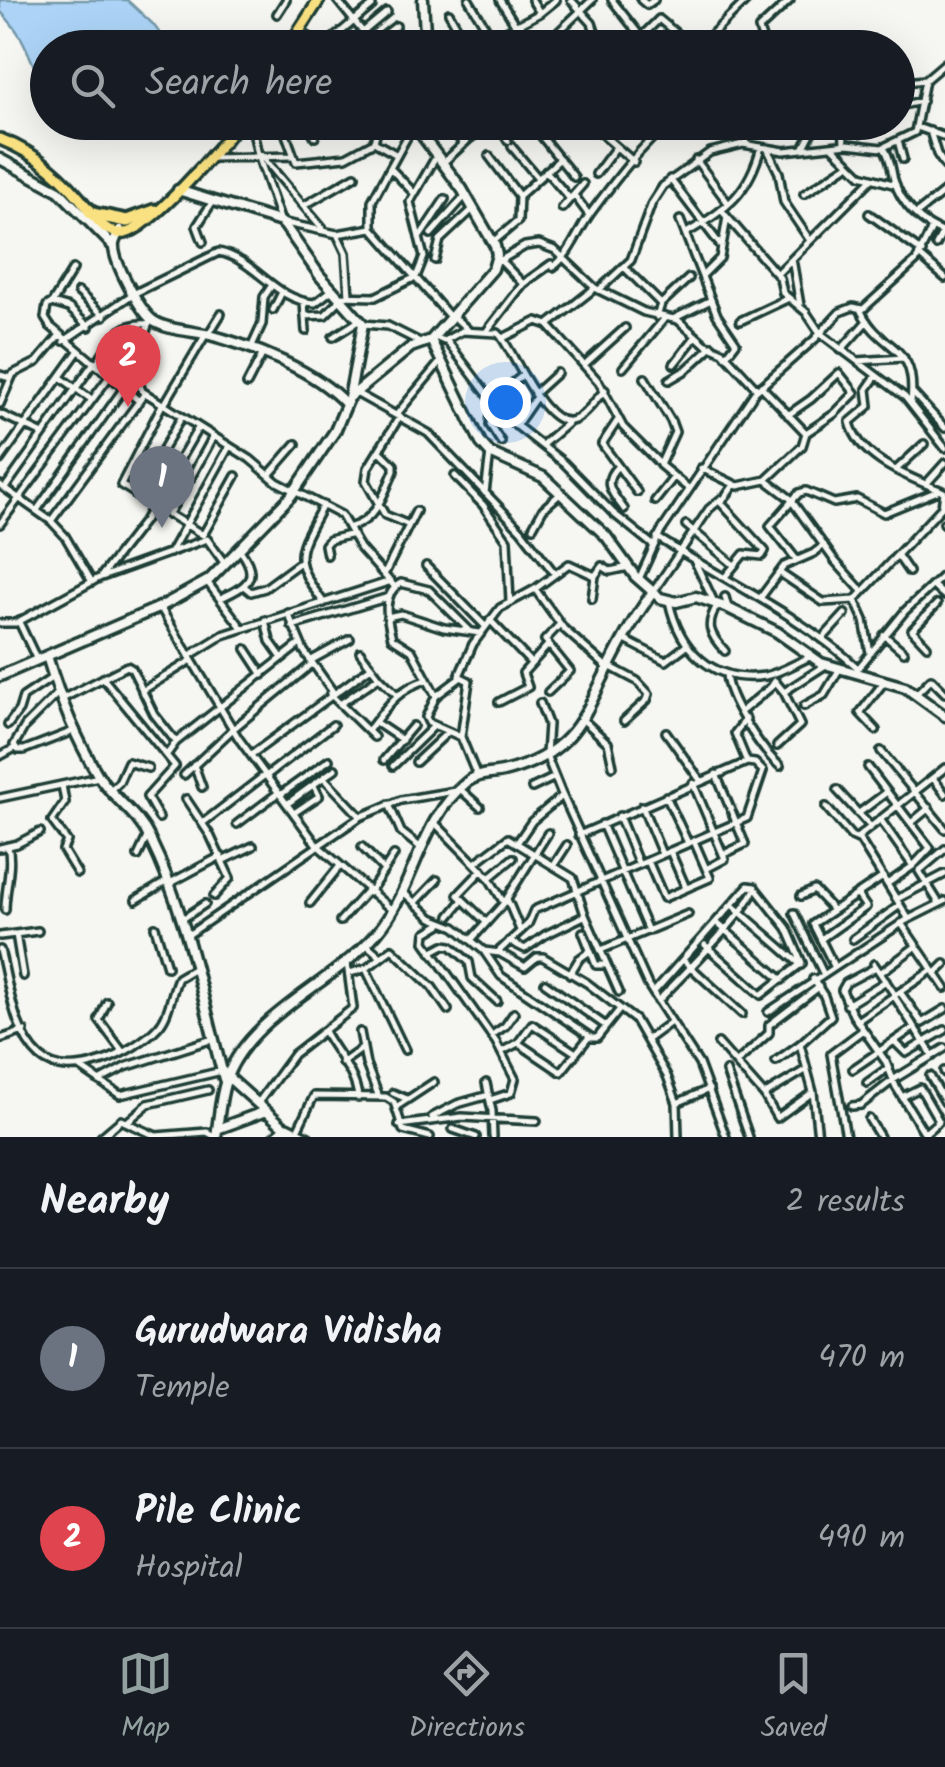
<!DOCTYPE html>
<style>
:root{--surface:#171b24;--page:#242831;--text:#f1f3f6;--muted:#9ea1a6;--line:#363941;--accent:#92a19f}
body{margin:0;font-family:Kalam,sans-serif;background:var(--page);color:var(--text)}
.you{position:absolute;left:505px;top:402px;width:35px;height:35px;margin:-25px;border:8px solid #fff;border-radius:50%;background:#1a73e8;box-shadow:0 0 0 15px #1a73e833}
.badge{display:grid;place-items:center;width:65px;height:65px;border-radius:50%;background:var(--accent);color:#fff;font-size:32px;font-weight:700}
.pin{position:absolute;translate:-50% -82px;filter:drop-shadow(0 2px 5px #0008)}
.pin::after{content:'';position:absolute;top:52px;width:35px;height:30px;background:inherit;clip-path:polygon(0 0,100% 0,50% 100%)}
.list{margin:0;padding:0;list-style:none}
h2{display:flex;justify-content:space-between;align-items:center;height:130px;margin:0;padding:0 40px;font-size:42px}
h2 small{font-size:32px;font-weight:400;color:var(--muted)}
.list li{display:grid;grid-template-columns:65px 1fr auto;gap:30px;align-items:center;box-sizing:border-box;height:180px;padding:0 40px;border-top:2px solid var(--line)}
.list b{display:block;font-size:38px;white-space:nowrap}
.list p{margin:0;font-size:32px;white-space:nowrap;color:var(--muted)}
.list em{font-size:32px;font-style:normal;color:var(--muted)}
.icon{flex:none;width:55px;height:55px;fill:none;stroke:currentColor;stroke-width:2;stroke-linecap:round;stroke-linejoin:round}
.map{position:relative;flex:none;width:945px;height:1137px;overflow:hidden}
.search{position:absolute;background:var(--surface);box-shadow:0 10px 40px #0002;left:30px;right:30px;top:30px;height:110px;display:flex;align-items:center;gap:25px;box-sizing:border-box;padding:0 35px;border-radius:55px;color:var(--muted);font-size:38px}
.sheet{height:490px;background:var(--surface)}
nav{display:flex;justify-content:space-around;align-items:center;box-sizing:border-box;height:140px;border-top:2px solid var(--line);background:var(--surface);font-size:28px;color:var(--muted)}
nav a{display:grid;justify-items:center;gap:5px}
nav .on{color:var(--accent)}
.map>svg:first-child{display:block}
.water{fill:#add4f7;stroke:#7498a9;stroke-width:2.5}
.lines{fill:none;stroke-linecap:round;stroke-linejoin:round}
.street-casing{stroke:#1f3d34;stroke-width:12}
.secondary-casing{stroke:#1f3d34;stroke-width:15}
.primary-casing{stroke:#1f3d34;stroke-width:16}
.highway-casing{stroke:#1f3d34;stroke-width:19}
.street{stroke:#f6f6f2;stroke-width:5}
.secondary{stroke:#f6f6f2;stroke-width:8}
.primary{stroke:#f9e181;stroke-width:9}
.highway{stroke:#f9e181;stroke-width:11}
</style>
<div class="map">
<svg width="945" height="1137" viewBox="0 0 945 1137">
<rect width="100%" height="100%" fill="#f6f6f2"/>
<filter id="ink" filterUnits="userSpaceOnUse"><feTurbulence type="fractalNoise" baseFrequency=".01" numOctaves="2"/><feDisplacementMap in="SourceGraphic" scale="20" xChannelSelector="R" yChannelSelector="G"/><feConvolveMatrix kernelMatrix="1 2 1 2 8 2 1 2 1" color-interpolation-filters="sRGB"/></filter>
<g filter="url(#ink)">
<!-- water -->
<path class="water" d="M0,0H127L153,24L170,47L48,48L47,92C28,61 30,41 0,11Z"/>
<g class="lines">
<defs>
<path id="street" d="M337,0L376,48
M469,0L492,38
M500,0L516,26
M532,0L540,13
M571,0L592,23L595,32
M612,0L641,37
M641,0L647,5L654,0
M449,13L469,48
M277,14L286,0
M518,24L534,46
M299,31L324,46
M363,32L387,12
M557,33L571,48
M708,38L747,0
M550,40L592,0
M373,44L396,26
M324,46L372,6
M474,48L540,13L556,0
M576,48L595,32L610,48
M650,48L641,37L659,19L694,48
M765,48L759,29L790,0
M898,83L925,80L945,63
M898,106L922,101
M251,122L258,155L281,222L337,234L372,228
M288,122L285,132L296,162L346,157L374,142L397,155
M307,122L315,137
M444,122L463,143
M464,122L475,134
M497,122L508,141
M564,122L565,124
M588,122L634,162
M739,122L746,143
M843,122L844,144
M413,126L372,201V228L450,317
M917,127L945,137
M502,131L539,122
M930,131L937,154L945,166
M542,137L574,177
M374,142L379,122
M899,144L903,159
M512,147L538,178
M833,147L861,175L896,185
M767,148L779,173L784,202L809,239
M884,148C891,158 891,168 894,180C901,204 922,225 945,233
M803,149L817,122
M261,155L323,229
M489,156L519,196
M213,158L292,156
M696,160L728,203
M443,163L469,139L493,122
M391,169L413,192
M546,171L570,199
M596,174L616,147
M670,179L721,246
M804,194L848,165
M574,195L589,215
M305,205L355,176
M562,208L583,184
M721,210L780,278L783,293L806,312L820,333L905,397L945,448
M869,214L922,252
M916,214L945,191
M680,220L717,315L736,343L726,356
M688,232C728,209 749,192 761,147
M337,234L346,253L349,295
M431,234L466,195
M419,238L445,199
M203,242L197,226L213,201
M493,242L518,221L519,196L560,159
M936,245L943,232
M919,255L945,278
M792,259L800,305
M435,260L440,240L474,208
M496,263L525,246L539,244L555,250L595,288L644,312L678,320L705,344L723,352L757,389
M553,267C570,255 578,231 590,214C613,183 640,147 670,122
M625,268L661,304
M778,273L871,180
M702,276L720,258L727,217
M523,284L551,264
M599,290L631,260L652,203L663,186L710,152L743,144L784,151L848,144L882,148L915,132L925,80
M78,292L104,316
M339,296L375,297L416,277L424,257L410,202L437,155
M304,302L306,331
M52,303L73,269
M273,310L282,292
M452,315L468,330
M305,316L325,315L341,299
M657,317L661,304L689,278
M150,319C143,342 132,367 142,391L250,459L277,482L341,515L360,548L394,586
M673,319L711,300
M740,321L789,298
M363,324L388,326L420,342
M548,325L599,382L623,427L659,463
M89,327L69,308L52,303L47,306L45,318L50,326L139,401
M486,332L523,284L500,260
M208,335L221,314
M333,337L360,320
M435,337L444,341L462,331L498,333C512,345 546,440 578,418C588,412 596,399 605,390
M503,338L537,321L548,325L595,288
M64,341L133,294L219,252C256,260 275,301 315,303L332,290
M447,341L503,415L564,463L613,513L654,546
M251,348L262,324L264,297L272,285
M841,350L867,321
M857,361L904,358
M674,364L696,336
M95,365C112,341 116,322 149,324
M584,365L625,328
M623,368L665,318
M0,375L10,378
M876,376L867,389L869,406L850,422C860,461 910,477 942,491
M60,377L92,400
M645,378L671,421L675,432L660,465L688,488
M669,380L686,370L712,346
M247,384L262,355
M761,386L806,433
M912,392L945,428
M356,393L428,433L521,530L555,574
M534,394L557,373
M493,399L522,376
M911,402C918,342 881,353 861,311L916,261L932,228
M0,404L13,374L37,362L59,336
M492,404L490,425L501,442
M162,405L121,485L203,535
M164,405L206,334
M0,414L43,434
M397,414L441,361
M400,416L368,468L366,481L385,515L409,525
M618,420L602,444L637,492
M516,426L536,397
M542,445L570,421
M0,460L77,353
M617,467C601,483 613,494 624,509
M701,468L738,486L766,480L791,499
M897,469L924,444
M269,475L296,444
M455,476L483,505L507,540L510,602
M190,479L213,437
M766,480L802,446L806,433L834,414L855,393L839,373L811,399L788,415
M927,483L945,463
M0,485L51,521L65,536L92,582
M5,488L93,364
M485,493L490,453
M136,496L181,418
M791,500L835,561L862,591
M655,501L674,477
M323,505C297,553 290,557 324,603
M37,510L124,388
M168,515L182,492
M51,521L145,393
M944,523L945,524
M0,524L109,377
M686,525L734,565
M351,527C377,520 384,493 394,471V465L379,450
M533,527L543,509L560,494
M203,535L236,476
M657,537C728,583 794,611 858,668
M170,553L229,447
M327,555L325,545L329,540L353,534
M898,556L909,572
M796,559L770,526L799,493L806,491L834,503L857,499L884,513L940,490
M695,562L714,602
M426,566L485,626
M385,573L416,511
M780,573L823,602L855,600
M102,575L144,521L198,428
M725,577L744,554L762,556L765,551L721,503L734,485
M639,579L660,533L755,392L815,339L840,312L853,307L862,309
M208,583L242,628
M932,585L945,596
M245,587L251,592L265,588L299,563
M535,589L564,629L608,668
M653,592L709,509L721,499
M725,597L728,608
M761,597L784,566L814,553L824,545
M221,598C247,586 261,578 240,550
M592,599L595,576
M669,601C679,649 712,684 765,676C780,673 796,663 810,657
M718,604C705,625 709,634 725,651
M160,607L239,739L317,845L393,911
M288,613L304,651L333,692
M387,617L401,614L444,628L480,633
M265,620L270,641L282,658
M490,620L531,663
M19,622L37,660
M0,623H16L99,578L207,539L225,564
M292,626L389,597
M884,635L904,652
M824,637L845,614
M623,639L666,661L687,645
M927,646L912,630L937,604
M246,649L263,675
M360,652L379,677L396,694
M870,653L864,620L855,600L942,507L944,492
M189,656L223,635L391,581
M310,661L350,639
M609,666L637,681L649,694L647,700L624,721
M856,671L905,611L945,574
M726,674C727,698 761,750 780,766
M103,678L175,766L147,797L159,818
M460,678L436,696L426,717L429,723L461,737
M775,681L784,692L800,725L777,746
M142,691L190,661
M59,692L25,726L14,745L18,750H24L76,730
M548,692L570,671L545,640L560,624
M784,692L826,665
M330,694L374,737
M916,694L931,679L945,693
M436,696L412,651L392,638C387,619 381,594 401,583L429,590L470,631
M62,699L127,666L132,669L154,714L176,742
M499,702L528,687L523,673L548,645
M540,703L548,724L546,755L561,792L648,985L699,1064L726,1137
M340,704L379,677
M804,706L824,695L839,670
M743,710L771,687L775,681
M582,719L608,743L613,766
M746,719L735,733L747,762
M375,722L402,740
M8,725L19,710L23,697L53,677
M876,730L860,713L884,682
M368,731C386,708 397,689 426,680
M666,732L700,780
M881,751L945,829
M168,753L176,742L300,644
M251,755L371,667
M0,756L15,748
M384,760L413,726
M416,762L448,732
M194,765L202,787
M393,766L434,726
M868,767L930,848L913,866L887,884
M716,774L745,844L724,854
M184,775L233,729L312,664
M266,776L333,725
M477,776L461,737L469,681L459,676L473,644L500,608L535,589L569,564L595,576L602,566L610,571L629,567
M933,778L945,794
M325,779L360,816
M693,783L725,859L706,869
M62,785L65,802L52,821L67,841L63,850L77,873
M532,788L555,777
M460,789L480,807
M110,790L119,782L128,762L148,768
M837,790L870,826
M280,795L329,760
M666,796L688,843
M0,798L99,777
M186,799L210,835L230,878L214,896
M287,804L335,769
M389,804L401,832L421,848
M642,806L662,854
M826,807L851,836L858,839
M294,813L319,796L314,786
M859,813L887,792
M619,816L639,865
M880,819L913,866
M204,822L265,775
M435,823L489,878L504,903
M911,823L929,808
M237,824L278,793
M602,824L648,931
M517,843L532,821L562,796
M362,847L384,870
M0,848L17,844L40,832
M670,851L686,888
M138,856L147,837
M224,860L253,846
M648,861L664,898L710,878L694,841
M475,863L508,838L573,878L585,915L619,992
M554,865L567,845
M482,870L458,895L486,922
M489,878L513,858
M170,883L221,856
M403,892L432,918L455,927L484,951L501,976L592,1038H597L620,1009
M369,893L394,855
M801,896L814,890L833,910
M507,899L520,930
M897,899L945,874
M136,900L169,880
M310,903L339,867
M415,903L437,880
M939,903L919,871L945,849
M732,905L801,965
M5,910C5,889 13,866 8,846
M794,913L823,973
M450,916L462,901
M184,918L205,904
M908,918L858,837L945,768
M340,921L367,891
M717,923L782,980
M901,923L945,988
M441,924L426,933L425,942L496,1042L515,1079L511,1093L490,1100
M155,927L167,967
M583,932L596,965H606
M16,934L23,976
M188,935L360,817L401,800L455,791
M0,936L38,931
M821,939L866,907L857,894
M853,939L900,905
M471,940L504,903L548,833
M509,941L525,949L545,935L584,916
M366,944L381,957
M705,945L761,995L802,963L787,928L756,889
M0,950C9,983 13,1033 40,1057C70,1084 135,1052 158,1027C170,1014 171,993 178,978L195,968
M601,950L688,914
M484,951L500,953L525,967L537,957H543L587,983L635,1020L667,1076L677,1103L678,1137
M431,952L444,945L451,946L469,962L472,978L497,1001
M498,952L528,924L534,910L747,818L763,771L755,763L747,762L579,835
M683,960L742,1014
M874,964L895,995
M834,966L813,924L883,877
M876,967L846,983L842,990L853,1015L886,1062L896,1087L927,1137
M366,969L405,1050
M350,973L367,968L392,949L432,987L448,1010
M880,973L915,947
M570,974L579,959L590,951
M935,974L945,964
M813,979L824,996L831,1016L800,1044L813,1092L818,1137
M545,983L606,1026
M900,992L922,1023L945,1009
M653,993L748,886L755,887C752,907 677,981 658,1001
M894,996L933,1056
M107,1002L99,1020L122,1051
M847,1005L886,981
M768,1012L905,921L945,901
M857,1021L932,970
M324,1031C335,1053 356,1072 358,1098
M360,1032L366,1064L379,1097
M492,1035L505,1026L514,1013
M0,1039L24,1031
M648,1039L671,1022
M895,1042L906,1053L945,1030
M518,1043L561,1072L589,1037
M718,1043L764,1095L807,1069
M501,1052L518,1043L532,1024L576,1053
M776,1061L800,1044
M737,1062L769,1033V1025L819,987
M342,1063L363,1048
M81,1068L120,1095L222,1071
M853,1069L915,1027
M726,1071L749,1137
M944,1071L945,1073
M930,1076L945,1102
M99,1081L125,1067L213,1039
M486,1083L492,1111L493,1137
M867,1083L888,1068
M393,1093L407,1099
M764,1095L777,1118L813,1092
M902,1097L920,1088L939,1121L925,1133
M258,1103L294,1054L353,1008L347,963
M677,1103L709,1089
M852,1106L861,1105L893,1080L945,1048
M396,1107L434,1082
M432,1117L457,1104L489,1095
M869,1119L880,1137
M127,1122L148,1104L208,1090
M399,1125L462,1117L537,1121
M287,1126L309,1137
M453,1129L476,1137
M297,1131L314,1096L386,1097L394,1102L403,1130L430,1137
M101,1137L121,1120L156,1136L207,1132L216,1137
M273,1137L285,1127
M846,1137L831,1054L863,1030"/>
<path id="secondary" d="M423,0L426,48
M412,122L462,189L495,246L497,255L493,269L431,340L481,443L490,453L543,477L606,536L635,576L660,598L676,602L696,597L728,608L777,632L821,663L905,687L945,716
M0,159L59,191L113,246
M178,190L281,222L285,226L320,276L363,324L349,398
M120,230C118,234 115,239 114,244C112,260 139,308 151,319C163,330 193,331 210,335C254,347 315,370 346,404
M47,656C59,696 76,739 98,775C113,799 138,813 150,839C188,916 202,998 224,1079
M0,676L160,607L209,580L291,496L335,431L349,398L411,347L431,340
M227,1076L295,1137
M217,1129L266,1111
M216,1137C219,1118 220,1096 227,1077C253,1010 342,981 383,925C416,880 422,818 467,782C478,773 490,775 503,772C527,766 552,755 569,736C584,720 593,698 603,678C618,648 633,619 653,592"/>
<path id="primary" d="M288,48L319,0
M0,139C38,154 65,178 89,210
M92,214C100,224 110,235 125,233C149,230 223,145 239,122"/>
<path id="highway" d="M89,210L92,214L127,221L155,211"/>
</defs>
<!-- street casing -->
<use href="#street" class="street-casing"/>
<!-- secondary casing -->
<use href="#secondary" class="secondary-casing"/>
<!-- primary casing -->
<use href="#primary" class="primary-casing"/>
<!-- highway casing -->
<use href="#highway" class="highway-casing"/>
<!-- street -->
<use href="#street" class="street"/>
<!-- secondary -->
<use href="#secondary" class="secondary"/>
<!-- primary -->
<use href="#primary" class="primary"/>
<!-- highway -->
<use href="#highway" class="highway"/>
</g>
</g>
</svg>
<div class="you"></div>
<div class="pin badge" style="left:162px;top:528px;background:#6b7280">1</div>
<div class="pin badge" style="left:128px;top:407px;background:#e0444e">2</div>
<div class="search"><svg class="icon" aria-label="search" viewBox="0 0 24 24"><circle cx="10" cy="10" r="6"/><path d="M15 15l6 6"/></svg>Search here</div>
</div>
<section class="sheet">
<h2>Nearby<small>2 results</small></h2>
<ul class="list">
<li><span class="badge" style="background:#6b7280">1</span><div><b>Gurudwara Vidisha</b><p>Temple</p></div><em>470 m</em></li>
<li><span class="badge" style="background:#e0444e">2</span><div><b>Pile Clinic</b><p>Hospital</p></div><em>490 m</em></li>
</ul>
</section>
<nav>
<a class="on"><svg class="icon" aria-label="map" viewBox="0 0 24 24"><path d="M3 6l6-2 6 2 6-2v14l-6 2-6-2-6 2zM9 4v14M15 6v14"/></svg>Map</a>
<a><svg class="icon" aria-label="directions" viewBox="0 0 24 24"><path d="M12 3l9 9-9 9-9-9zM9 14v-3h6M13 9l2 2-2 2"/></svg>Directions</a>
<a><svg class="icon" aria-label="saved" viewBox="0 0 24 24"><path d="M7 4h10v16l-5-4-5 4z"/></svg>Saved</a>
</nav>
